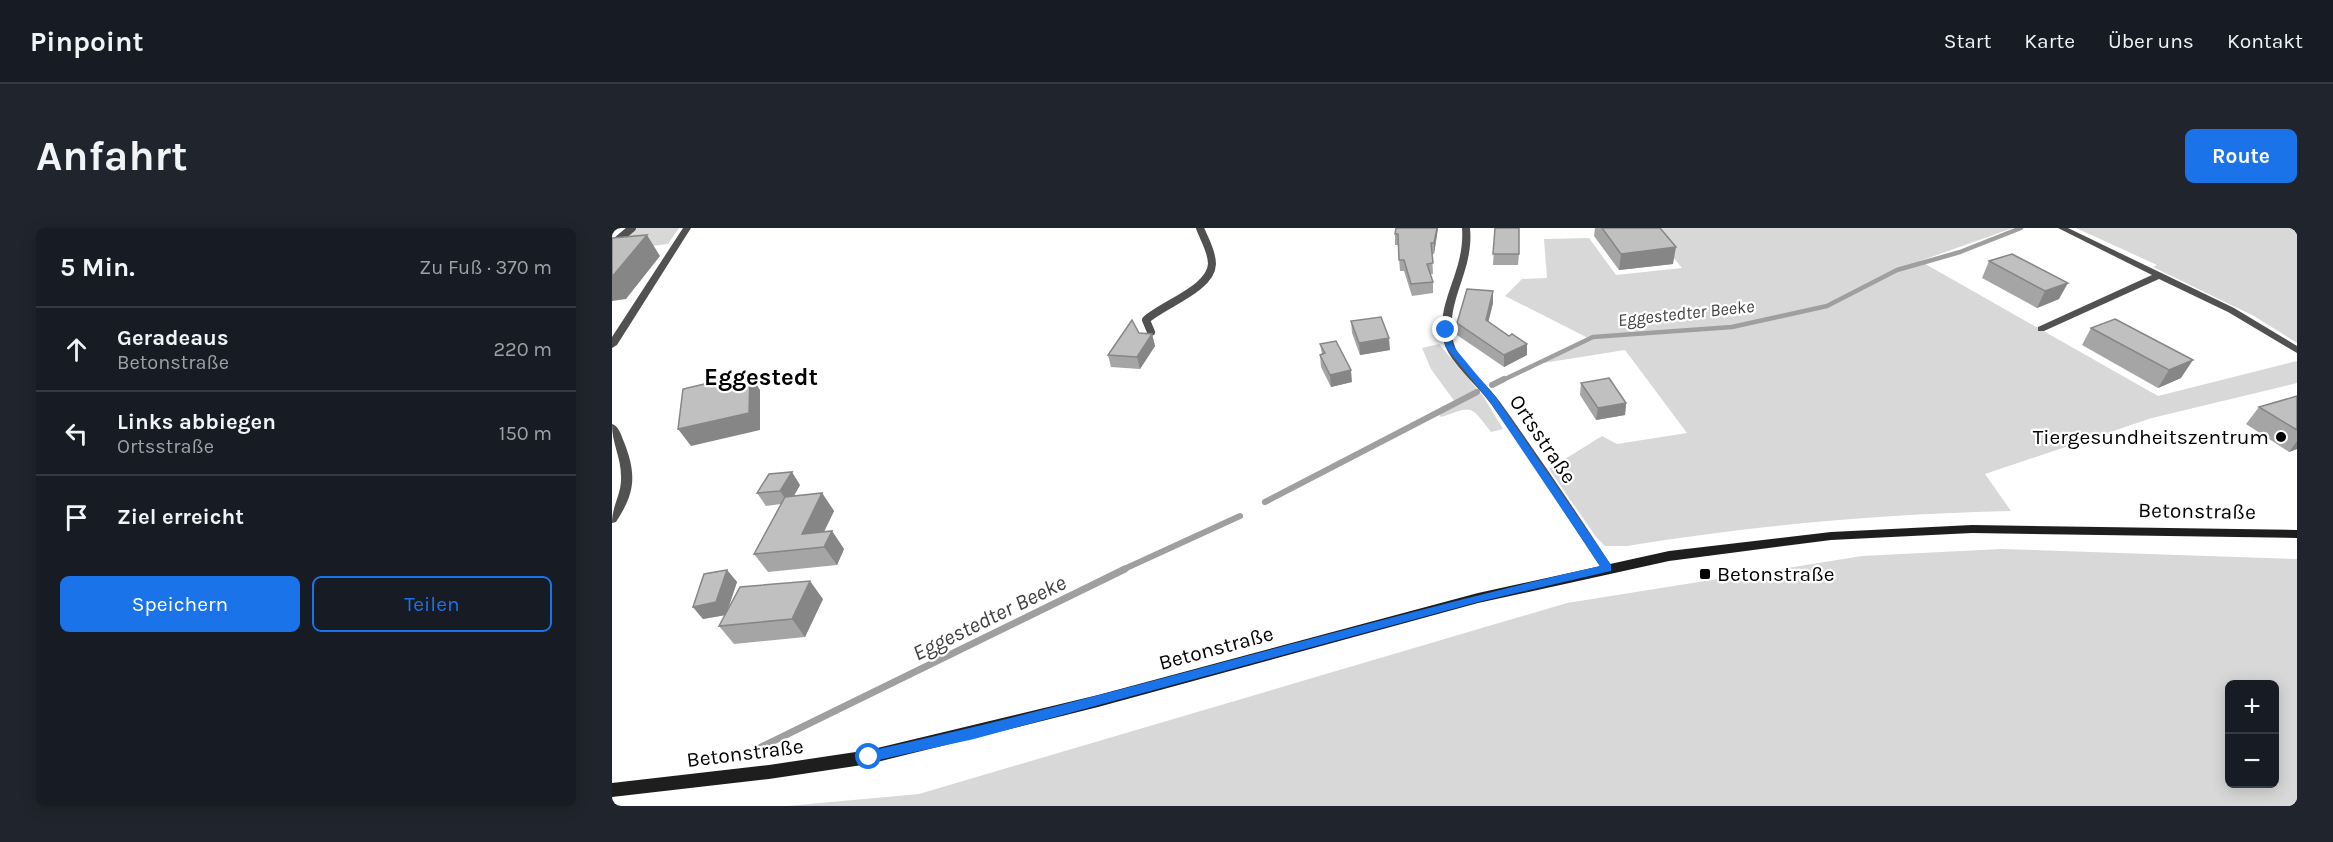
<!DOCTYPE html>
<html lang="de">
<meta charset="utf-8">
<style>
:root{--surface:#171b24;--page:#20242c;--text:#f1f3f6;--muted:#9ea1a6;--line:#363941;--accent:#1a73e8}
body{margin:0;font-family:Karla,sans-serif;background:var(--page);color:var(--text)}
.controls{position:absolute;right:18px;bottom:18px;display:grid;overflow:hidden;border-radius:9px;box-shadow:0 3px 15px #0003}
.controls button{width:54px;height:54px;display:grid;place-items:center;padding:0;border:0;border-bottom:2px solid var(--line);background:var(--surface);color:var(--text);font:30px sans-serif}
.stop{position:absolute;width:18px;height:18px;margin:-14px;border:4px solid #1a73e8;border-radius:50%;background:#fff}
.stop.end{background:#1a73e8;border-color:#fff;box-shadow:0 2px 6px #0008}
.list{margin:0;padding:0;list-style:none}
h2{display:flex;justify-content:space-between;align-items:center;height:78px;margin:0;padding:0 24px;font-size:26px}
h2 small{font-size:20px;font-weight:400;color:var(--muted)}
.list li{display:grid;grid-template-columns:39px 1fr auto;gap:18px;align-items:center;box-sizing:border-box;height:84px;padding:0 24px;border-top:2px solid var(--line)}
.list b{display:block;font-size:22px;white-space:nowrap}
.list p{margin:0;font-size:20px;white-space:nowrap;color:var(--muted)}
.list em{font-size:20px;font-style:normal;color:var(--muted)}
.actions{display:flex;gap:12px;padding:18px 24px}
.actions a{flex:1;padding:14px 0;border:2px solid var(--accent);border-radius:9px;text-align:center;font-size:21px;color:var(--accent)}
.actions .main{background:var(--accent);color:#fff}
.icon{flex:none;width:33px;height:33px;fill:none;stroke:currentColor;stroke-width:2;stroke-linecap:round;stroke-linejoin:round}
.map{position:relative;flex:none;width:1685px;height:578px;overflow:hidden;border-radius:9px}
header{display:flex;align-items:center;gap:36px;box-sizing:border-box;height:84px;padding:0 30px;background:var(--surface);border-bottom:2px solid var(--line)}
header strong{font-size:28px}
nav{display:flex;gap:33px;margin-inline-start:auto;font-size:21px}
.intro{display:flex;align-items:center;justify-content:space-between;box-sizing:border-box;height:144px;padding:0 36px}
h1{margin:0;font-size:42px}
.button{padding:15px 27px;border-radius:9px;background:var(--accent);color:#fff;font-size:21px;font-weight:700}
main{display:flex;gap:36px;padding:0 36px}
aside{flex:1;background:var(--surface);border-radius:9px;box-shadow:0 3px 15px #0003}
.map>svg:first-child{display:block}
.green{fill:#d8d8d8;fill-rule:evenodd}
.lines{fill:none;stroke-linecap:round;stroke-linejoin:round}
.stream-far2{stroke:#9f9f9f;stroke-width:4.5}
.stream-far1{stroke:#9f9f9f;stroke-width:6}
.stream{stroke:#9f9f9f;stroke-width:7}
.service{stroke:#515151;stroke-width:8}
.minor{fill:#515151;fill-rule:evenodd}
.secondary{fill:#1e1e1e;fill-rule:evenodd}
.wall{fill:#a5a5a5}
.shaded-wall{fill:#868686}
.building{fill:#c0c0c0;stroke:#868686;stroke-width:1.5}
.route{fill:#1a73e8}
.poi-dot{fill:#000;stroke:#fff;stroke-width:2}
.labels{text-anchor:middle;stroke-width:4.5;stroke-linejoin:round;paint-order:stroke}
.far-water-label{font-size:18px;font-style:italic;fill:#404040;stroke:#fff}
.poi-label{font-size:21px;fill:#000;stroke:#fff;text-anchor:end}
.street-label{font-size:21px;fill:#000;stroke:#fff}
.water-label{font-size:22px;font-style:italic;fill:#404040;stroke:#fff}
.quarter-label{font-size:24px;font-weight:bold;fill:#000;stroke:#fff}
</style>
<header>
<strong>Pinpoint</strong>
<nav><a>Start</a><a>Karte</a><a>Über uns</a><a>Kontakt</a></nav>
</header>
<div class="intro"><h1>Anfahrt</h1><a class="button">Route</a></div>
<main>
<aside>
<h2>5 Min.<small>Zu Fuß · 370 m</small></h2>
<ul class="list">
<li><svg class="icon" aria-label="ahead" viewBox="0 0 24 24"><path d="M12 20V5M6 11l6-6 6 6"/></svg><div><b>Geradeaus</b><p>Betonstraße</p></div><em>220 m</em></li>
<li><svg class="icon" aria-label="left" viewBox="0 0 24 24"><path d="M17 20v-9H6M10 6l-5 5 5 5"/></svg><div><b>Links abbiegen</b><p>Ortsstraße</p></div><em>150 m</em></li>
<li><svg class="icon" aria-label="arrive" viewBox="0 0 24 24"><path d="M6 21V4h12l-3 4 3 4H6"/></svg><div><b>Ziel erreicht</b></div></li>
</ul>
<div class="actions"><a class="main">Speichern</a><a>Teilen</a></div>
</aside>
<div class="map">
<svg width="1685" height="578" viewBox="0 0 1685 578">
<rect width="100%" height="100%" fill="#fff"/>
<!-- green -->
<path class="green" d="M25,0H67L56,16L0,23Z
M1037,0H1401L1308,33L1546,168L1685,133V155L1540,190L1373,246L1399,283C1269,286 1142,297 1015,318H993L984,309L937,241L990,208L1005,216L1075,205L1013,122L925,136L976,110L893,68L910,51L935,50L932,11L977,10L1004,47L1070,40Z
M1464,0H1685V115L1642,88L1541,39L1545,37Z
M827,116L871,168L891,201L879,204C857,176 862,178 829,189L824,183L843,174L819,141L810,120Z
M1389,321L1685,331V578H175L307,566L955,375L1250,328ZM1618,457H1662V556H1618Z"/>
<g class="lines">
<!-- stream-far2 -->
<path class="stream-far2" d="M889,153L981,109L1120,99L1215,78L1285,42L1348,24L1409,0"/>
<!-- stream-far1 -->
<path class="stream-far1" d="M880,157L892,151
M653,274L865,164
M510,342L628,288"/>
<!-- stream -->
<path class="stream" d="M141,523L513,341"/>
<!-- service -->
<path class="service" d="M0,17L20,0
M539,104L534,92C551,76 599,61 600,36C600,23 592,11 588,0"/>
<!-- minor -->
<path class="minor" d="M71,0H79L5,117L0,120V109Z
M850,0H858C862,40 837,69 840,103C840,111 842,118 846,125C858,143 875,156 888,174C926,227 963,282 999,337L1001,340L999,343H991C954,287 918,231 879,176C866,158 847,143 836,124C832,117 830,109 830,102C829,67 853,40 850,0Z
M1446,0H1456L1622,80L1685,118V125L1616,84L1547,51L1432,103H1426V99L1540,47Z
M0,196C7,198 9,207 12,214C25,247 23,265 4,294L0,295C0,277 10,266 9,248C9,229 0,216 0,196Z"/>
<!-- secondary -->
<path class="secondary" d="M1360,297L1685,302V310L1360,305L1219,312L1057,333L866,375L486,479L257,536L157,551L0,569V555L157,537L257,522L486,467L866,365L1057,323L1219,304Z"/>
</g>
<!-- wall -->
<path class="wall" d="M784,0H826L822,26H820L821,46H818L821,54V65L800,68L792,43H788L786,17H783V6Z
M883,0L907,26L906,37H881Z
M983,0H1048L1061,36L1007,42L982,8Z
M1400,26L1447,71L1425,80L1370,50L1377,33Z
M881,75L876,93L915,127L892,139L845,107V95Z
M1503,91L1569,150L1546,160L1470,117L1479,100Z
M739,93L778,122L748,127L740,105Z
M527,105L540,106L543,118L528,141L499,139L496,127Z
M708,116L740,154L719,159L709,139L708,127L710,126Z
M969,155L1014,175L1013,187L984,192L968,167Z
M1685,168V221L1677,224L1634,196L1647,179Z
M188,257L182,268L210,265L222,283L212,304L220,303L232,321L225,337L156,344L142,326L169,276L154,278L145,265Z
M115,342L125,354L116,380L211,371L193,409L122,416L107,398L113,387L91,391L81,379Z"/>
<!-- shaded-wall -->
<path class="shaded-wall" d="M825,0H826L822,26V15Z
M35,7L48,28L14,71L0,73V49Z
M1064,19L1061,36L1007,42L1009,26Z
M1456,55L1447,71L1425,80L1433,63Z
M881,63V75L874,104V92Z
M540,106L543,118L528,141L525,129Z
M777,110L778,122L748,127L747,115Z
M915,116V127L892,139V127Z
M1581,132L1569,150L1546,160L1557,142Z
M739,142L740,154L719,159L718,147Z
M138,145L148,162V202L79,218L66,201Z
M1014,175L1013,187L984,192L986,180Z
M1685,213V221L1677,224Z
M180,244L188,257L177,276L168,263Z
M210,265L222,283L204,320L190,306Z
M220,303L232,321L225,337L212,319Z
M115,342L125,354L114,387L91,391L81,379Z
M198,353L211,371L193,409L180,391Z"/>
<!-- building -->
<path class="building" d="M784,0H825L822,15H819L821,35L815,36L821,54L799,56L792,32H787L786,6H783Z
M883,0H907V26H881Z
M990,0H1048L1064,19L1009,26Z
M35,7L0,49V10Z
M1400,26L1456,55L1433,63L1377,33Z
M855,61L881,63L874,92L897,108L900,106L915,116L892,127L845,95Z
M769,89L777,110L747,115L739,93Z
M1503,91L1581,132L1557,142L1479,100Z
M520,92L527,105L540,106L525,129L496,127Z
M724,113L739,142L718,147L708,127L713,125L708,116Z
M138,145L137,185L66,201L71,161Z
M997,150L1014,175L986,180L969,155Z
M1685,168V202L1647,179Z
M180,244L168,263L145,265L157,246Z
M210,265L190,306L220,303L212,319L142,326L173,269Z
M115,342L104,374L81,379L92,346Z
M198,353L180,391L107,398L128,359Z"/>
<!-- route -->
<path class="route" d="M832,101H837L841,118L884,170L999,337V343L866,374L362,511L257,534L253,533L251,529L257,523C503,469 743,394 988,338L878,174L833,118Z"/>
<!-- markers -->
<g class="poi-dot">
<circle cx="1669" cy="209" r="6"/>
<rect x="1087" y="340" width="12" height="12" rx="3"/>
</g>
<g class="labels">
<!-- far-water labels -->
<g class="far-water-label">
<text transform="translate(1074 85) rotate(-6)" y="6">Eggestedter Beeke</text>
</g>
<!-- poi labels -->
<g class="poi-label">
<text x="1657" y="216">Tiergesundheitszentrum</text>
<text x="1105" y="353" text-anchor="start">Betonstraße</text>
</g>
<!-- street labels -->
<g class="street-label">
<text transform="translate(931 211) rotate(56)" y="7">Ortsstraße</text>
<text transform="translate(1585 283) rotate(1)" y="7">Betonstraße</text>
<text transform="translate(604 420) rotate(-15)" y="7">Betonstraße</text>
<text transform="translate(133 525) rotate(-7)" y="7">Betonstraße</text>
</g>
<!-- water labels -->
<g class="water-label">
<text transform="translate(377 389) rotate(-26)" y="8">Eggestedter Beeke</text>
</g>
<!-- quarter labels -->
<g class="quarter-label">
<text x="149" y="157">Eggestedt</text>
</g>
</g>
</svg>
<div class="controls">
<button>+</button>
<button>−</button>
</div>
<div class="stop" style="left:257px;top:529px"></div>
<div class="stop end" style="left:834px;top:102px"></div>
</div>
</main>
